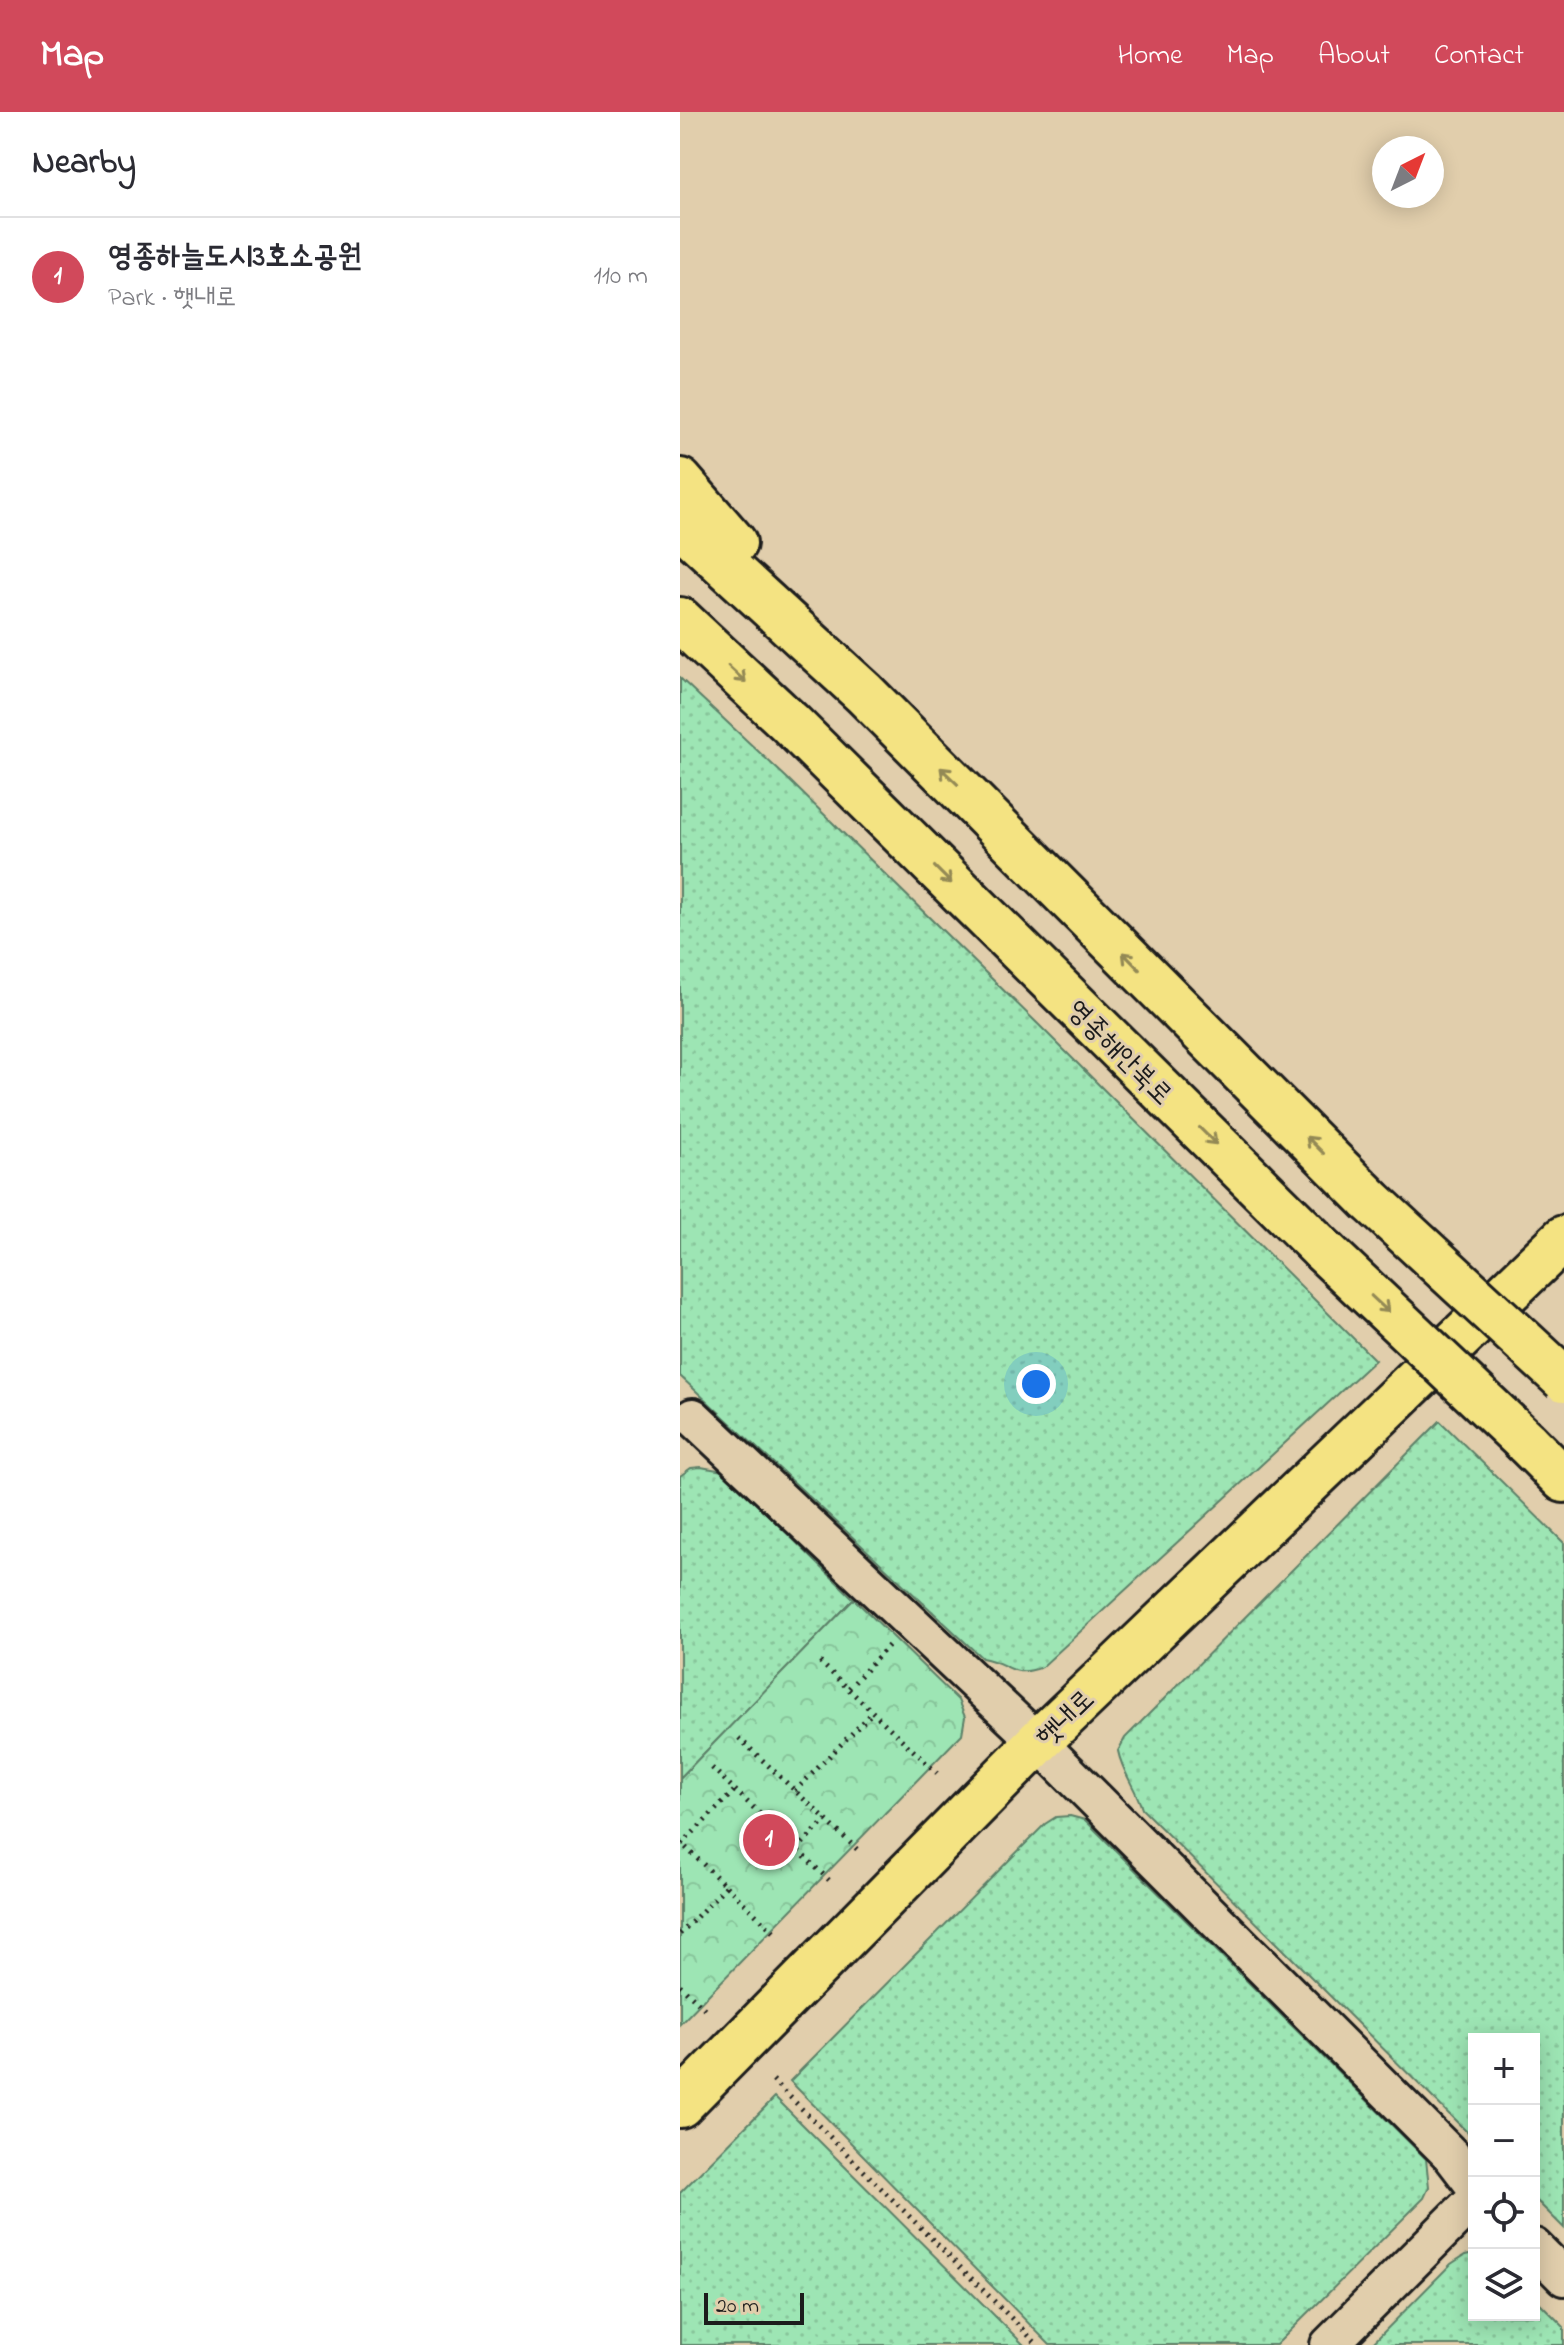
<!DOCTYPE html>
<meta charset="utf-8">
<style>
:root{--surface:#fff;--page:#f2f2f3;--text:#2b2b33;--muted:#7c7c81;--line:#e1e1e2;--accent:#d1495b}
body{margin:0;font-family:"Indie Flower","Poor Story",sans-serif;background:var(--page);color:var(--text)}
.controls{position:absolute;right:24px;bottom:24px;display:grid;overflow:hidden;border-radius:0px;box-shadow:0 4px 20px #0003}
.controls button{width:72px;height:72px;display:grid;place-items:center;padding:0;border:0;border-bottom:2px solid var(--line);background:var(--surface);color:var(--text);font:40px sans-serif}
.compass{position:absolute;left:692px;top:24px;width:72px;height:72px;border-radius:50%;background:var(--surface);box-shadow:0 4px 20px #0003;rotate:42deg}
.scale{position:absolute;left:24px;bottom:20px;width:100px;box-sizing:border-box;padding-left:8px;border:4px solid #1c1c1c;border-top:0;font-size:22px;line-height:28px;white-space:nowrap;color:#1c1c1c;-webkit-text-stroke:6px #e1ceac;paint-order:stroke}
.you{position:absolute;left:356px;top:1272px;width:28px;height:28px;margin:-20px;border:6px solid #fff;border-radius:50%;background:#1a73e8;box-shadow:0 0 0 12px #1a73e833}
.badge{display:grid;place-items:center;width:52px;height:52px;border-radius:50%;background:var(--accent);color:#fff;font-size:26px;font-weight:700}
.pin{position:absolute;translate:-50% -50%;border:4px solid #fff;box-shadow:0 2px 8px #0006}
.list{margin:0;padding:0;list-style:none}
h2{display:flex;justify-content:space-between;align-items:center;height:104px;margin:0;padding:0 32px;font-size:34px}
h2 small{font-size:26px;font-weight:400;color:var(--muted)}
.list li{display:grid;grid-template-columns:52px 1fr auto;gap:24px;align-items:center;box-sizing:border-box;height:120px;padding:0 32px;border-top:2px solid var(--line)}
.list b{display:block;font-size:30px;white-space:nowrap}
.list p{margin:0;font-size:26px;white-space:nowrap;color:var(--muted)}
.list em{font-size:26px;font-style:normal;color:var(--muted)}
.icon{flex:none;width:44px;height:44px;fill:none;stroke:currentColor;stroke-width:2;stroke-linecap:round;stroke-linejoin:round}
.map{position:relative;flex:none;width:884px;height:2233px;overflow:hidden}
header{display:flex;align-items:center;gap:48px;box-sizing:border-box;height:112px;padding:0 40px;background:var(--accent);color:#fff}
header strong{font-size:38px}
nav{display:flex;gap:44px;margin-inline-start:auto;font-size:28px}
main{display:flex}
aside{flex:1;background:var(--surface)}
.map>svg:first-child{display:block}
.grass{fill:url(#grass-dots);stroke:#5c8068;stroke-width:2}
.forest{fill:url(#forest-crowns);stroke:#5c8068;stroke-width:2}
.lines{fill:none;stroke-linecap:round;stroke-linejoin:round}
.minor-casing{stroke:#1c1c1c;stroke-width:42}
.major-casing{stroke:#1c1c1c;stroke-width:50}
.highway-casing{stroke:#1c1c1c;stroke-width:50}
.path{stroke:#1c1c1c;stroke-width:5;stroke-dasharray:2 6;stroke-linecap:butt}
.minor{stroke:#e1ceac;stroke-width:36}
.major{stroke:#f4e382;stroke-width:44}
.highway{stroke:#f4e382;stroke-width:44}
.highway-bridge-casing{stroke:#1c1c1c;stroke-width:50;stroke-linecap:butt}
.highway-bridge{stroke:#f4e382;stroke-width:44}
.oneway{stroke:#938954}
.labels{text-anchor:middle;stroke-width:6;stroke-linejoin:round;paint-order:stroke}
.street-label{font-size:28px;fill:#1c1c1c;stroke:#e1ceac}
</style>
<header>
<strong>Map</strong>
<nav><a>Home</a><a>Map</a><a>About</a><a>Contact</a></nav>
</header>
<main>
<aside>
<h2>Nearby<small></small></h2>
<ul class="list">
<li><span class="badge">1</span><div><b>영종하늘도시3호소공원</b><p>Park · 햇내로</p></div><em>110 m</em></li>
</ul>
</aside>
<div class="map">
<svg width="884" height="2233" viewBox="0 0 884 2233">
<defs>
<pattern id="grass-dots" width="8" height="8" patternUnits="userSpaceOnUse" patternTransform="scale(2)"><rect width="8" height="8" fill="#9de5b4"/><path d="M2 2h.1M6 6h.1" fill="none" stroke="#87c49a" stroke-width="1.8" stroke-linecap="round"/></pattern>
<pattern id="forest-crowns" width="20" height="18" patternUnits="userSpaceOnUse" patternTransform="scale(2)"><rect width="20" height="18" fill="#9de5b4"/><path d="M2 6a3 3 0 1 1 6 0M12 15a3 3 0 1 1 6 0" fill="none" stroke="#87c49a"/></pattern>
</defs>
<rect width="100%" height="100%" fill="#e1ceac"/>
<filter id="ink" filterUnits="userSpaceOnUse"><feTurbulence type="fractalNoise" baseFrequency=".0125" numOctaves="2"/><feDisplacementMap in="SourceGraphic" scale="16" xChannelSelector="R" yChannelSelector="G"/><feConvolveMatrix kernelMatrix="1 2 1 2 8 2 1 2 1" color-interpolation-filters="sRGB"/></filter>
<g filter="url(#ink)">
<!-- grass -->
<path class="grass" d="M0,566L109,668L359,913L695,1248L362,1555C331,1567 331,1551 302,1546L0,1264Z
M760,1309L884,1431V2116L854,2086V1927H794V2027L462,1697C456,1676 442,1660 438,1639L445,1626Z
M21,1355L43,1359L174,1487L0,1666V1364L11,1356Z
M390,1704L405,1708L746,2047L749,2075L744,2086L596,2233H370L110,1969L365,1712L376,1705Z
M95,1985L344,2233H0V2081Z
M794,2141V2203H854V2185L884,2215V2233H691L771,2152L785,2143Z"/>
<!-- forest -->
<path class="forest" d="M174,1487L278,1588L285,1605L282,1622L0,1912V1666Z"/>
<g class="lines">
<defs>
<path id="minor" d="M13,1305L358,1630L771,2043L794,2073
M854,2135L884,2165
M649,2233L794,2088"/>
<path id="major" d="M0,1993L358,1630L884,1126"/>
<path id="highway" d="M0,369L54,431
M0,412L184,581L690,1088
M0,508L109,610L643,1138
M846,1330L884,1368"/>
</defs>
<!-- minor casing -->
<use href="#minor" class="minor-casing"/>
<!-- major casing -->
<use href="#major" class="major-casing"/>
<!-- highway casing -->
<use href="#highway" class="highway-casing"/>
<!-- path -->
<path class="path" d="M140,1550L257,1661
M169,1576L209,1533
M59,1626L180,1740
M32,1656L151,1770
M115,1679L193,1600
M0,1730L98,1824
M2,1732L54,1679
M117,1737L146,1708
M0,1822L46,1774
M0,1873L26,1898
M93,1968L358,2233"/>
<!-- minor -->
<use href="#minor" class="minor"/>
<!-- major -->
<use href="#major" class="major"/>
<!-- highway -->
<use href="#highway" class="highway"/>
<defs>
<path id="highway-bridge" d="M690,1088L884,1267
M643,1138L846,1330"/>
</defs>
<!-- highway-bridge casing -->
<use href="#highway-bridge" class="highway-bridge-casing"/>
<!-- highway-bridge -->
<use href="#highway-bridge" class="highway-bridge"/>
</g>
<!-- one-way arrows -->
<defs><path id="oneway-shaft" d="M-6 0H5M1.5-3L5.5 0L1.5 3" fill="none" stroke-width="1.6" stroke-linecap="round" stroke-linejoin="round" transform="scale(2)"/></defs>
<g class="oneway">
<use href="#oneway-shaft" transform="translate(57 562) rotate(43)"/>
<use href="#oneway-shaft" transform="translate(269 664) rotate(-136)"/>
<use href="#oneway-shaft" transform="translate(263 763) rotate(45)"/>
<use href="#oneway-shaft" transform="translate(451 849) rotate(-134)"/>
<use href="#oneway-shaft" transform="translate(528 1024) rotate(45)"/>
<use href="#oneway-shaft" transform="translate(635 1033) rotate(-135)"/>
<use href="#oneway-shaft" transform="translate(700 1192) rotate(43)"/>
</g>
</g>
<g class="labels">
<!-- street labels -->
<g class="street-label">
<text transform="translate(441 939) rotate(45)" y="10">영종해안북로</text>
<text transform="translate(384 1605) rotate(-44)" y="10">햇내로</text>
</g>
</g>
</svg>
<div class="controls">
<button>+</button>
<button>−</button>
<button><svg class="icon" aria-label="locate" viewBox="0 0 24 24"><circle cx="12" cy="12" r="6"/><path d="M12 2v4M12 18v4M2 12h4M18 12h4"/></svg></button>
<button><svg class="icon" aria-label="layers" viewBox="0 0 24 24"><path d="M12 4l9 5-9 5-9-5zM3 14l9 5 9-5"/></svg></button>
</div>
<svg class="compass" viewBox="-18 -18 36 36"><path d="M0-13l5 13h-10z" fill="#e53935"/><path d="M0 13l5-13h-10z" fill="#7c7c81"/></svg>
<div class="scale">20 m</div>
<div class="you"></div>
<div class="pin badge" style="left:89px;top:1728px">1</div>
</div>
</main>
